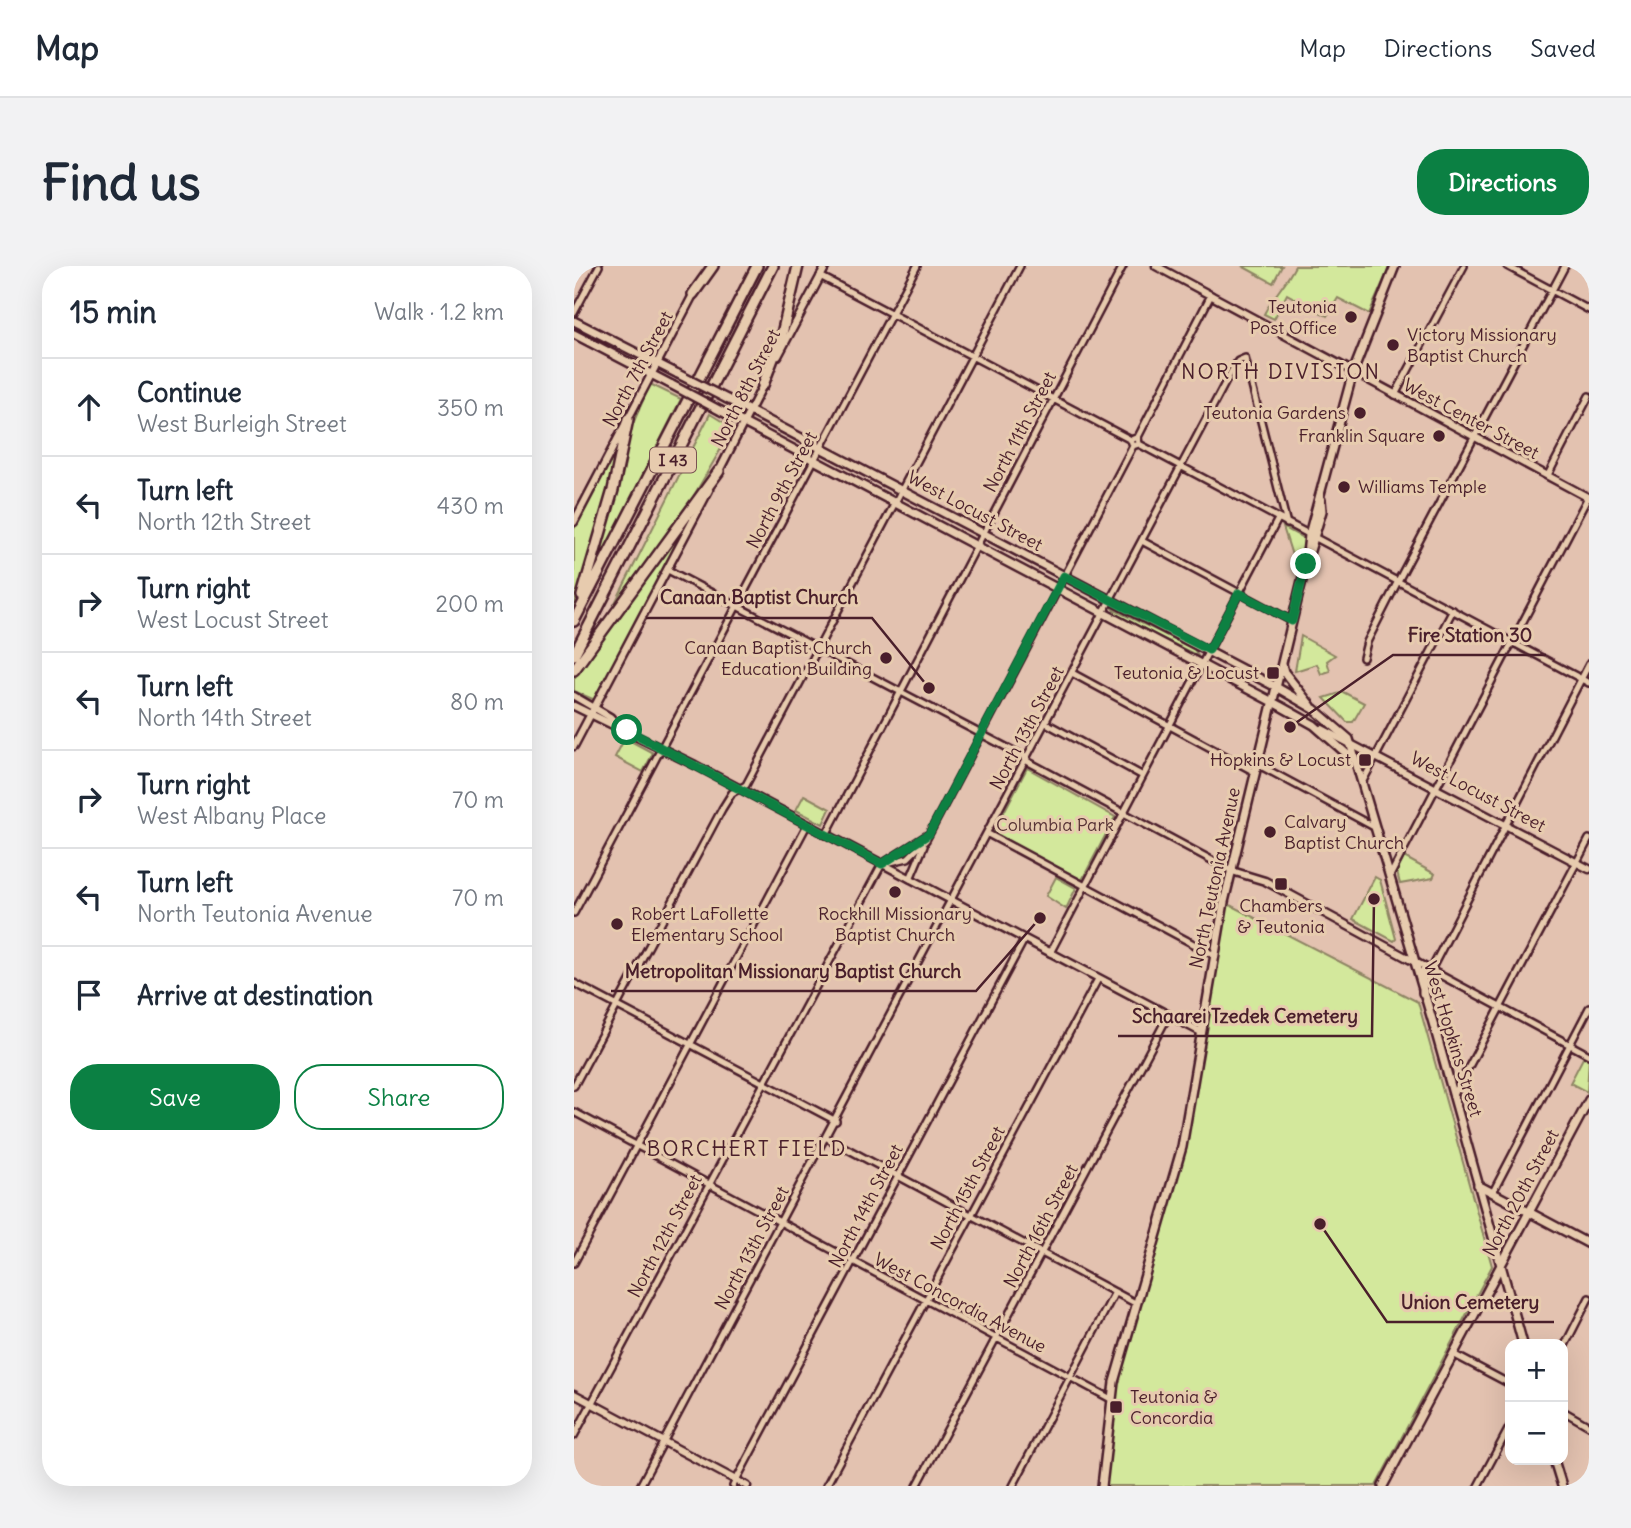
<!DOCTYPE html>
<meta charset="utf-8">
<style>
:root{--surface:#fff;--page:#f2f2f3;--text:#1f2937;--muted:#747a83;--line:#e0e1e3;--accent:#0b8043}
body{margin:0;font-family:Delius,sans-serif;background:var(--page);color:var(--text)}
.controls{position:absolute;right:21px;bottom:21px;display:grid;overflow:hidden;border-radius:14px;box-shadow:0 7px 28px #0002}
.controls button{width:63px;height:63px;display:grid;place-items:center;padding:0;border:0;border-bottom:2px solid var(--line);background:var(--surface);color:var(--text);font:35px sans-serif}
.stop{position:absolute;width:21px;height:21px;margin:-16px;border:5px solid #0b8043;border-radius:50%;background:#fff}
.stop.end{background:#0b8043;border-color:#fff;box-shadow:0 2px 7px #0008}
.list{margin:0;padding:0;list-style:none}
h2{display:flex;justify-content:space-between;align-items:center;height:91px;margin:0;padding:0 28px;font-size:30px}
h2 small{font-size:23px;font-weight:400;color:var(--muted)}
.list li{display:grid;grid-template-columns:46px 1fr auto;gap:21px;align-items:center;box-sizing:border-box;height:98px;padding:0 28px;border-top:2px solid var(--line)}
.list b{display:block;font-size:26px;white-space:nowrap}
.list p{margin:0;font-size:23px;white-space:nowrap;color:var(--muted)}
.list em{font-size:23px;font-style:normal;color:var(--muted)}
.actions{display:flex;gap:14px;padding:21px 28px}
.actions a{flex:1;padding:16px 0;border:2px solid var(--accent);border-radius:28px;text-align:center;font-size:24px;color:var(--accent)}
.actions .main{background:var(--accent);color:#fff}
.icon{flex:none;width:38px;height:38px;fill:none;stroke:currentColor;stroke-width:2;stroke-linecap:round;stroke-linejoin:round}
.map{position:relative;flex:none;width:1015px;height:1220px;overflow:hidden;border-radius:28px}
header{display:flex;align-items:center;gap:42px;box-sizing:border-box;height:98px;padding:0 35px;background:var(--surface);border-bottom:2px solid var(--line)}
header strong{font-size:33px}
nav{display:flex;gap:38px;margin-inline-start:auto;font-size:24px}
.intro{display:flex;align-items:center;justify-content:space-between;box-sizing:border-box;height:168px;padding:0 42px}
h1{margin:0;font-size:49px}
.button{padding:18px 32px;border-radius:28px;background:var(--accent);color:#fff;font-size:24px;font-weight:700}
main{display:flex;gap:42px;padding:0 42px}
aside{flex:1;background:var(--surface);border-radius:28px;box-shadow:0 7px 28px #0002}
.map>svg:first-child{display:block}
.green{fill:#d3e89c;stroke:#8e8464;stroke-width:2}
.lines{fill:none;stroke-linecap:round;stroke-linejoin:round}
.minor-casing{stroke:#4a1f2b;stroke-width:10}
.tertiary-casing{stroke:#4a1f2b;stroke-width:11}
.secondary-casing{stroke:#4a1f2b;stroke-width:12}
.motorway-casing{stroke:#4a1f2b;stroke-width:14}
.minor{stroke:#e7cbae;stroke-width:5}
.tertiary{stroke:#e7cbae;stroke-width:6}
.secondary{stroke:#e7cbae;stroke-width:7}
.motorway{stroke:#e7cbae;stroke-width:9}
.secondary-bridge-casing{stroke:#4a1f2b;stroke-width:12;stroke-linecap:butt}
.secondary-bridge{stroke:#e7cbae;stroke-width:7}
.route{stroke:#0b8043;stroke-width:9}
.poi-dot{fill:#4a1f2b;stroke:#e7cbae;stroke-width:2.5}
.labels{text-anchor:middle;stroke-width:6;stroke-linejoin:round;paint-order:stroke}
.shield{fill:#e7cbae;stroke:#795352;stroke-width:2}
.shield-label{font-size:16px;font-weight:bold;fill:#4a1f2b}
.poi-label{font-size:18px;fill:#4a1f2b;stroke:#e7cbae;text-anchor:end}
.street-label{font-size:18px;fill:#4a1f2b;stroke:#e7cbae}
.park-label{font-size:18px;fill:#583336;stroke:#e7cbae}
.quarter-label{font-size:21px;letter-spacing:2px;fill:#4a1f2b;stroke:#e7cbae}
.leader{fill:none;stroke:#4a1f2b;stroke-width:2.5}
.callout-dot{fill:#4a1f2b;stroke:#e7cbae;stroke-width:2.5}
.callout-label{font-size:19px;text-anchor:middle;font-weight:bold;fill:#4a1f2b;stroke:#e7cbae;stroke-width:6;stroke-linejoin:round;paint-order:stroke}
</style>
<header>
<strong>Map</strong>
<nav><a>Map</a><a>Directions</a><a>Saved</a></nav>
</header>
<div class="intro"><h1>Find us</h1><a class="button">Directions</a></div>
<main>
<aside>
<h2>15 min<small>Walk · 1.2 km</small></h2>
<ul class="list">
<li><svg class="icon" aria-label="ahead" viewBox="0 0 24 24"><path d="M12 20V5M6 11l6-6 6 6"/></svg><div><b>Continue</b><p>West Burleigh Street</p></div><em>350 m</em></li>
<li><svg class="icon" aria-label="left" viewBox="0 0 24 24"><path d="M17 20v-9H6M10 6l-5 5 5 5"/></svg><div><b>Turn left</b><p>North 12th Street</p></div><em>430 m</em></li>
<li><svg class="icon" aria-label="right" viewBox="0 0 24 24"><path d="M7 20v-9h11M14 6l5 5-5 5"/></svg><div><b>Turn right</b><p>West Locust Street</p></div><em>200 m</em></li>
<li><svg class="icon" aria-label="left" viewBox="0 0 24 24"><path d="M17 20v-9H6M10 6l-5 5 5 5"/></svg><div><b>Turn left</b><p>North 14th Street</p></div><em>80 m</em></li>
<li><svg class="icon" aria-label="right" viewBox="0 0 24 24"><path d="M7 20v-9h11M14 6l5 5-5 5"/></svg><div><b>Turn right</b><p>West Albany Place</p></div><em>70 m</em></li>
<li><svg class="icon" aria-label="left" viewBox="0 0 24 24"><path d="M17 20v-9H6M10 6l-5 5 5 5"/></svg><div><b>Turn left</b><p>North Teutonia Avenue</p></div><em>70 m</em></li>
<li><svg class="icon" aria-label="arrive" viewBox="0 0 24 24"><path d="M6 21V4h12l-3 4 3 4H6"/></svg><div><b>Arrive at destination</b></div></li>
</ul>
<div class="actions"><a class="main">Save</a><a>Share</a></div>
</aside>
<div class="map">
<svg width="1015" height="1220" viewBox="0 0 1015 1220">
<rect width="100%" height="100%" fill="#e3c2b0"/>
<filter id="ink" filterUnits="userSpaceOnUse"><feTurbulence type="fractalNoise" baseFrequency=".0143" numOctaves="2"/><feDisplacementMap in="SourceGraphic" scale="14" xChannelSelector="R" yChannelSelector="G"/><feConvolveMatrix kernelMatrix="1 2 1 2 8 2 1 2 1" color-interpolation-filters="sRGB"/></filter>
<g filter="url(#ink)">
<!-- green -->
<path class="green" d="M668,0H708L699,17Z
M721,0H816L795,48L764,32L753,50L713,28L700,53L690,48C699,30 712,18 721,0Z
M76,118L107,133L25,296L55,167Z
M136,148L159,162L115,238L34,351Z
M44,181L25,268L0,341V263Z
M120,245L21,434L0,425V413L11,394Z
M709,261L731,273L723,305Z
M539,343L620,383L624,390L543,350Z
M727,370L761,389L753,395L756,405L747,408L743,398L721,405Z
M769,426L790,437L779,456H773L750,432Z
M51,472L79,487L69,506L41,491Z
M453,502L541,551L508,614L419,567Z
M230,529L256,543L249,558L222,544Z
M830,591L861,608L859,612L826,618L823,606Z
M482,611L502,622L492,643L472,630Z
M801,611L806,614L822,673L820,675L779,653Z
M650,636L844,736L918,1000L802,1220H528L537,1133L599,915Z
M1010,790L1015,792L1013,826L996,817Z"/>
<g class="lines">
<defs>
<path id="minor" d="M933,0L1015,44
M246,10L557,174
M0,47L25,0
M821,129L890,0
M564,171L637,29
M565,178L1015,417
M974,209L1015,130
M568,275L718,355
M94,304L453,492
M789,392L793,376L824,315L991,0
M498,407L681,506
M472,457L569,510
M451,494L658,605
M683,498L802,562
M789,515L879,344
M414,568L640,689
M252,569L549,0
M308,598L334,592L352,574L559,180L557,174L564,171L565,178L559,180
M816,610L1014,231
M336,613L350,580
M0,647L343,0
M476,687L704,253
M842,696L1015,789
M857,704L1015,398
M0,717L262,855
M0,820L148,543L158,527L172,519L446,0
M880,829L1015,573
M0,846L537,1133
M253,872L563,1038
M919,926L1015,742
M0,997L233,559
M989,1083L1015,1032
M879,1088L936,1118
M989,1145L1015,1160
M0,1170L308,598L355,568
M66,1220L657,106L664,95L671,92L713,258
M159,1220L450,674
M252,1220L524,713
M343,1220L594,750
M439,1220L541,1026
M904,1220L936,1160"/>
<path id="tertiary" d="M582,0L1015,232
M204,90L252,0
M143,209L191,115
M0,256L121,25
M0,430L36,451L44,460
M0,440L121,499L627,766
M748,463L1015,603
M0,480L135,224
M658,605L691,615L839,695
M0,1128L173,1220"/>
<path id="secondary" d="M0,55L104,108
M0,68L98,119
M153,133L702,421L740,443L775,473L862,767L949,1078
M147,145L706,440L740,459L783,497
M732,298L735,269L779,106L821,0
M708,398L710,406L737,440
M849,727V706L857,704
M904,919L1015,978
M980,1194L988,1220
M528,1220L540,1116L608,881L650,636L732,298L748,245L747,234
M809,1220L1015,834"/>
<path id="motorway" d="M119,28L139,0
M189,119L207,72L224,0
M8,330L39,224L54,153
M0,355L183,0
M0,389L199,0
M0,404L145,205"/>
</defs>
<!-- minor casing -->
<use href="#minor" class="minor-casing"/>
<!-- tertiary casing -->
<use href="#tertiary" class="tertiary-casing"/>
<!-- secondary casing -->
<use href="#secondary" class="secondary-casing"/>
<!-- motorway casing -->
<use href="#motorway" class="motorway-casing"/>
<!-- minor -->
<use href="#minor" class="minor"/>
<!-- tertiary -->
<use href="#tertiary" class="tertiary"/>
<!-- secondary -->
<use href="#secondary" class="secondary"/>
<!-- motorway -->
<use href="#motorway" class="motorway"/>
<defs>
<path id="secondary-bridge" d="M104,108L153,133
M98,119L147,145"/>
</defs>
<!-- secondary-bridge casing -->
<use href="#secondary-bridge" class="secondary-bridge-casing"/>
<!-- secondary-bridge -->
<use href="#secondary-bridge" class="secondary-bridge"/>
</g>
</g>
<g class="lines" filter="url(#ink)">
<!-- route -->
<path class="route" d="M53,464L308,598L355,568L490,310L635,384L665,327L718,355L732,298"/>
</g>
<!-- markers -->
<g class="poi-dot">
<circle cx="777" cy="51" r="7"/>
<circle cx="819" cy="79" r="7"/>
<circle cx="786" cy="147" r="7"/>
<circle cx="865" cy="170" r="7"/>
<circle cx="770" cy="221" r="7"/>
<circle cx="312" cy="392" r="7"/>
<rect x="692" y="400" width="14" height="14" rx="3.5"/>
<rect x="784" y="487" width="14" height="14" rx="3.5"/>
<circle cx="696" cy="566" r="7"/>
<rect x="700" y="611" width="14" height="14" rx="3.5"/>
<circle cx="321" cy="626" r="7"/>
<circle cx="43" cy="658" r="7"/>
<rect x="535" y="1134" width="14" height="14" rx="3.5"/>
</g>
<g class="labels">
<!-- shield labels -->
<rect class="shield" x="76" y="181.5" width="46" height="25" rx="5"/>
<g class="shield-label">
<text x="99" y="200">I 43</text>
</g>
<!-- poi labels -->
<g class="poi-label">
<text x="763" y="47">Teutonia<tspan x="763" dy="21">Post Office</tspan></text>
<text x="833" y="75" text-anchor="start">Victory Missionary<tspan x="833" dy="21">Baptist Church</tspan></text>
<text x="772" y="153">Teutonia Gardens</text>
<text x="851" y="176">Franklin Square</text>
<text x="784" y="227" text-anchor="start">Williams Temple</text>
<text x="298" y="388">Canaan Baptist Church<tspan x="298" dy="21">Education Building</tspan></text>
<text x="685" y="413">Teutonia &amp; Locust</text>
<text x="777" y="500">Hopkins &amp; Locust</text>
<text x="710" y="562" text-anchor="start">Calvary<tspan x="710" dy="21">Baptist Church</tspan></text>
<text x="707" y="646" text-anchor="middle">Chambers<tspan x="707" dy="21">&amp; Teutonia</tspan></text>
<text x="57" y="654" text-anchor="start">Robert LaFollette<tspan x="57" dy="21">Elementary School</tspan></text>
<text x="321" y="654" text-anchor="middle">Rockhill Missionary<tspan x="321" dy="21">Baptist Church</tspan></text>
<text x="556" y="1137" text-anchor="start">Teutonia &amp;<tspan x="556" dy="21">Concordia</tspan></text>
</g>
<!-- street labels -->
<g class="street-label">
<text transform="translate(64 103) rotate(-62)" y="6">North 7th Street</text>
<text transform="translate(172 122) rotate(-63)" y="6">North 8th Street</text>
<text transform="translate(897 153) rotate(28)" y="6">West Center Street</text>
<text transform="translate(446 166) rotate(-62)" y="6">North 11th Street</text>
<text transform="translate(208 224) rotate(-62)" y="6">North 9th Street</text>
<text transform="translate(401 245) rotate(28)" y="6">West Locust Street</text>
<text transform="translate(453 462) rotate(-62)" y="6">North 13th Street</text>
<text transform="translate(904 526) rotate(28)" y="6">West Locust Street</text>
<text transform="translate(641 612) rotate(-78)" y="6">North Teutonia Avenue</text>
<text transform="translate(879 773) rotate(73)" y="6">West Hopkins Street</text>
<text transform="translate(394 922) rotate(-62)" y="6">North 15th Street</text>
<text transform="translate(947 927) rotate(-62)" y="6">North 20th Street</text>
<text transform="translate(292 940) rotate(-62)" y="6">North 14th Street</text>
<text transform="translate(467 960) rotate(-62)" y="6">North 16th Street</text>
<text transform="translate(91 970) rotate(-62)" y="6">North 12th Street</text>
<text transform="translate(178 982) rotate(-62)" y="6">North 13th Street</text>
<text transform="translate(386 1037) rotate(28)" y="6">West Concordia Avenue</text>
</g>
<!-- park labels -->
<g class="park-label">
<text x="481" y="565">Columbia Park</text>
</g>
<!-- quarter labels -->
<g class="quarter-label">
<text x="707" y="113">NORTH DIVISION</text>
<text x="173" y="890">BORCHERT FIELD</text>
</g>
</g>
<!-- callouts -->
<path class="leader" d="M355 422L298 352H72M716 461L819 389H972M466 652L402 725H37M800 633L798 770H544M746 958L813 1056H980"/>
<g class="callout-dot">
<circle cx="355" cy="422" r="7"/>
<circle cx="716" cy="461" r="7"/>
<circle cx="466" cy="652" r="7"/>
<circle cx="800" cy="633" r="7"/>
<circle cx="746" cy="958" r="7"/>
</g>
<g class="callout-label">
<text x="185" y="338">Canaan Baptist Church</text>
<text x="896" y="376">Fire Station 30</text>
<text x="219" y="712">Metropolitan Missionary Baptist Church</text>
<text x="671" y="757">Schaarei Tzedek Cemetery</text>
<text x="896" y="1043">Union Cemetery</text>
</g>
</svg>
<div class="controls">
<button>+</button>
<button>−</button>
</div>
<div class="stop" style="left:53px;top:464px"></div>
<div class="stop end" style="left:732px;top:298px"></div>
</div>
</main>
